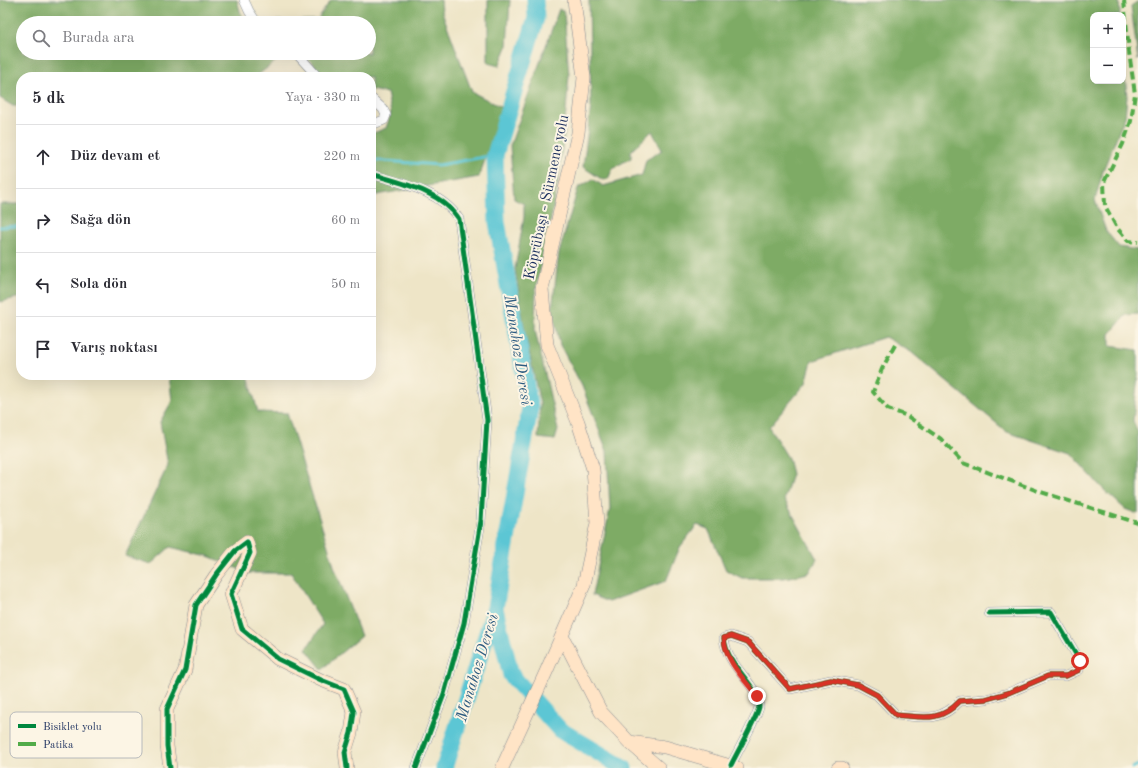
<!DOCTYPE html>
<html lang="tr">
<meta charset="utf-8">
<style>
:root{--surface:#fff;--page:#f2f2f3;--text:#2b2b33;--muted:#7c7c81;--line:#e1e1e2}
body{margin:0;font-family:"Old Standard TT",serif;background:var(--page);color:var(--text)}
.controls{position:absolute;right:12px;top:12px;display:grid;overflow:hidden;border-radius:8px;box-shadow:0 4px 16px #0002}
.controls button{width:36px;height:36px;display:grid;place-items:center;padding:0;border:0;border-bottom:1px solid var(--line);background:var(--surface);color:var(--text);font:20px sans-serif}
.stop{position:absolute;width:12px;height:12px;margin:-9px;border:3px solid #d93025;border-radius:50%;background:#fff}
.stop.end{background:#d93025;border-color:#fff;box-shadow:0 1px 4px #0008}
.list{margin:0;padding:0;list-style:none}
h2{display:flex;justify-content:space-between;align-items:center;height:52px;margin:0;padding:0 16px;font-size:17px}
h2 small{font-size:13px;font-weight:400;color:var(--muted)}
.list li{display:grid;grid-template-columns:26px 1fr auto;gap:12px;align-items:center;box-sizing:border-box;height:64px;padding:0 16px;border-top:1px solid var(--line)}
.list b{display:block;font-size:15px;white-space:nowrap}
.list em{font-size:13px;font-style:normal;color:var(--muted)}
.icon{flex:none;width:22px;height:22px;fill:none;stroke:currentColor;stroke-width:2;stroke-linecap:round;stroke-linejoin:round}
.map{position:relative;flex:none;width:1138px;height:768px;overflow:hidden}
.search{position:absolute;background:var(--surface);box-shadow:0 4px 16px #0002;left:16px;top:16px;width:360px;height:44px;display:flex;align-items:center;gap:10px;box-sizing:border-box;padding:0 14px;border-radius:22px;color:var(--muted);font-size:15px}
.panel{position:absolute;background:var(--surface);box-shadow:0 4px 16px #0002;left:16px;top:72px;width:360px;height:308px;border-radius:16px}
.map>svg:first-child{display:block}
.forest{fill:#7eab65;stroke:#4c6d62}
.lines{fill:none;stroke-linecap:round;stroke-linejoin:round}
.stream{stroke:#5bc6d4;stroke-width:3}
.river{stroke:#5bc6d4;stroke-width:17}
.street-casing{stroke:#848a92;stroke-width:10}
.secondary-casing{stroke:#848a92;stroke-width:14}
.street{stroke:#fff;stroke-width:9}
.secondary{stroke:#ffe4c6;stroke-width:13}
.quiet{stroke:#52ab49;stroke-width:4;stroke-dasharray:8 4;stroke-linecap:butt}
.cycleway-casing{stroke:#fcf5e5;stroke-width:8}
.cycleway{stroke:#00873e;stroke-width:5}
.route{stroke:#d93025;stroke-width:5}
.labels{text-anchor:middle;stroke-width:4;stroke-linejoin:round;paint-order:stroke}
.street-label{font-size:15px;fill:#1b2f5e;stroke:#fcf5e5}
.water-label{font-size:16px;font-style:italic;fill:#2e5c81;stroke:#fcf5e5}
.key{fill:#fcf5e5;stroke:#b8babc;stroke-width:1}
.key-label{font-size:11px;fill:#1b2f5e}
</style>
<div class="map">
<svg width="1138" height="768" viewBox="0 0 1138 768">
<rect width="100%" height="100%" fill="#fcf5e5"/>
<filter id="ink" filterUnits="userSpaceOnUse"><feTurbulence type="fractalNoise" baseFrequency=".025" numOctaves="2"/><feDisplacementMap in="SourceGraphic" scale="8" xChannelSelector="R" yChannelSelector="G"/><feConvolveMatrix kernelMatrix="1 2 1 2 8 2 1 2 1" color-interpolation-filters="sRGB"/></filter>
<filter id="wash" filterUnits="userSpaceOnUse"><feTurbulence type="fractalNoise" baseFrequency=".012" numOctaves="4" result="noise"/><feDisplacementMap in="SourceGraphic" scale="16" xChannelSelector="R" yChannelSelector="G"/><feGaussianBlur stdDeviation="0.9" result="paint"/><feColorMatrix in="noise" values="0 0 0 0 0 0 0 0 0 0 0 0 0 0 0 0 0 1.4 0 .05"/><feComposite in="paint" operator="in"/></filter>
<g filter="url(#wash)">
<rect width="100%" height="100%" fill="#eee5c7"/>
<!-- forest -->
<path class="forest" d="M0,0H237L242,18L246,23H23V53H273L279,59L255,77H21V106H13L0,98Z
M331,0H441L442,12L472,92L503,108L479,177L371,196V134L386,128L391,113L387,93L371,90V77H328L320,73L304,53H369V23H273L274,21L317,20Z
M488,0H510L507,47L499,66L488,63Z
M589,0H1119L1120,15H1093V81H1123V55L1127,97L1125,117L1104,168L1095,200L1106,231L1119,247L1138,250V314L1126,315L1110,334V346L1138,350V375L1133,421L1138,432V514L1125,509L1104,490L1070,453L1007,432L911,352L885,337L812,361L806,383L769,427L788,458L792,474L784,499L817,559L809,573L784,578H742L726,570L708,529L697,525L680,547L666,581L608,602L592,595L610,509L607,451L582,386L560,345L552,309L559,253L578,188L593,179L603,186L642,175L646,160L662,150L652,131L631,151V158L613,168L608,179L603,180L583,167L591,106Z
M1138,1V60L1131,6Z
M559,9L564,12L569,75L564,135L554,205L536,289L535,330L558,430L555,440L538,438L540,404L525,333L515,269L524,217V204L514,199L510,146Z
M0,204H21V297L0,302Z
M169,375H248L258,412L287,413L334,566L361,636L322,669L306,649L323,624L291,573H248L208,556L170,547L151,564L125,556L168,465L160,422L172,401Z"/>
<g class="lines">
<!-- stream -->
<path class="stream" d="M371,160L439,165L495,155
M0,227L21,226
M1132,768L1138,765"/>
<!-- river -->
<path class="river" d="M495,609L511,675L560,730L624,768
M444,768L495,608L530,408L497,222L495,155L536,18L535,0"/>
</g>
</g>
<g filter="url(#ink)">
<g class="lines">
<defs>
<path id="street" d="M244,0L249,11L257,23
M296,53L318,77
M371,98L383,109L386,115L384,120L371,125
M371,174C401,183 441,191 459,219L487,420L481,521L464,623L444,694L416,768
M731,765C736,755 758,715 759,707C760,685 726,667 724,638L731,636L748,642L790,689L831,680L858,685L877,695L896,715C923,717 939,723 960,701L986,699L1008,693L1048,676H1066L1079,670L1080,661L1051,612L989,613"/>
<path id="secondary" d="M562,636L601,712L629,742L659,768
M629,742L665,747L737,768
M170,768L167,746V709L185,670L196,605L216,575L235,551L247,542L250,553L231,594L242,629L278,659L321,680L344,689L354,712L351,733L345,752L347,768
M502,768L546,672L584,585L597,523L593,469L578,422L547,345L542,289L578,133L584,78L574,0
M838,768H842"/>
</defs>
<!-- street casing -->
<use href="#street" class="street-casing"/>
<!-- secondary casing -->
<use href="#secondary" class="secondary-casing"/>
<!-- street -->
<use href="#street" class="street"/>
<!-- secondary -->
<use href="#secondary" class="secondary"/>
<!-- quiet -->
<path class="quiet" d="M1124,0L1129,52L1135,94L1131,121L1123,144L1104,182L1105,206L1117,228L1128,241L1138,242
M895,345L882,369L873,392L888,409L907,416L941,439L963,463L1038,491L1138,523"/>
<defs>
<path id="cycleway" d="M371,174C401,183 441,191 459,219L487,420L481,521L464,623L444,694L416,768
M731,765C736,755 758,715 759,707C760,685 726,667 724,638L731,636L748,642L790,689L831,680L858,685L877,695L896,715C923,717 939,723 960,701L986,699L1008,693L1048,676H1066L1079,670L1080,661L1051,612L989,613
M170,768L167,746V709L185,670L196,605L216,575L235,551L247,542L250,553L231,594L242,629L278,659L321,680L344,689L354,712L351,733L345,752L347,768"/>
</defs>
<!-- cycleway casing -->
<use href="#cycleway" class="cycleway-casing"/>
<!-- cycleway -->
<use href="#cycleway" class="cycleway"/>
</g>
</g>
<g class="lines" filter="url(#ink)">
<!-- route -->
<path class="route" d="M757,696C744,679 725,661 724,638L731,636L748,642L790,689L831,680L858,685L877,695L896,715C923,717 939,723 960,701L986,699L1008,693L1048,676H1066L1079,670L1080,661"/>
</g>
<g class="labels">
<!-- street labels -->
<g class="street-label">
<text transform="translate(546 197) rotate(-78)" y="5">Köprübaşı - Sürmene yolu</text>
</g>
<!-- water labels -->
<g class="water-label">
<text transform="translate(519 350) rotate(81)" y="6">Manahoz Deresi</text>
<text transform="translate(476 667) rotate(-73)" y="6">Manahoz Deresi</text>
</g>
</g>
<!-- legend -->
<rect x="10" y="712" width="132" height="46" rx="6" class="key"/>
<rect x="18" y="724" width="18" height="4" fill="#00873e"/>
<rect x="18" y="742" width="18" height="4" fill="#52ab49"/>
<g class="key-label">
<text x="43" y="730">Bisiklet yolu</text>
<text x="43" y="748">Patika</text>
</g>
</svg>
<div class="controls">
<button>+</button>
<button>−</button>
</div>
<div class="stop" style="left:1080px;top:661px"></div>
<div class="stop end" style="left:757px;top:696px"></div>
<div class="search"><svg class="icon" aria-label="search" viewBox="0 0 24 24"><circle cx="10" cy="10" r="6"/><path d="M15 15l6 6"/></svg>Burada ara</div>
<section class="panel">
<h2>5 dk<small>Yaya · 330 m</small></h2>
<ul class="list">
<li><svg class="icon" aria-label="ahead" viewBox="0 0 24 24"><path d="M12 20V5M6 11l6-6 6 6"/></svg><div><b>Düz devam et</b></div><em>220 m</em></li>
<li><svg class="icon" aria-label="right" viewBox="0 0 24 24"><path d="M7 20v-9h11M14 6l5 5-5 5"/></svg><div><b>Sağa dön</b></div><em>60 m</em></li>
<li><svg class="icon" aria-label="left" viewBox="0 0 24 24"><path d="M17 20v-9H6M10 6l-5 5 5 5"/></svg><div><b>Sola dön</b></div><em>50 m</em></li>
<li><svg class="icon" aria-label="arrive" viewBox="0 0 24 24"><path d="M6 21V4h12l-3 4 3 4H6"/></svg><div><b>Varış noktası</b></div></li>
</ul>
</section>
</div>
